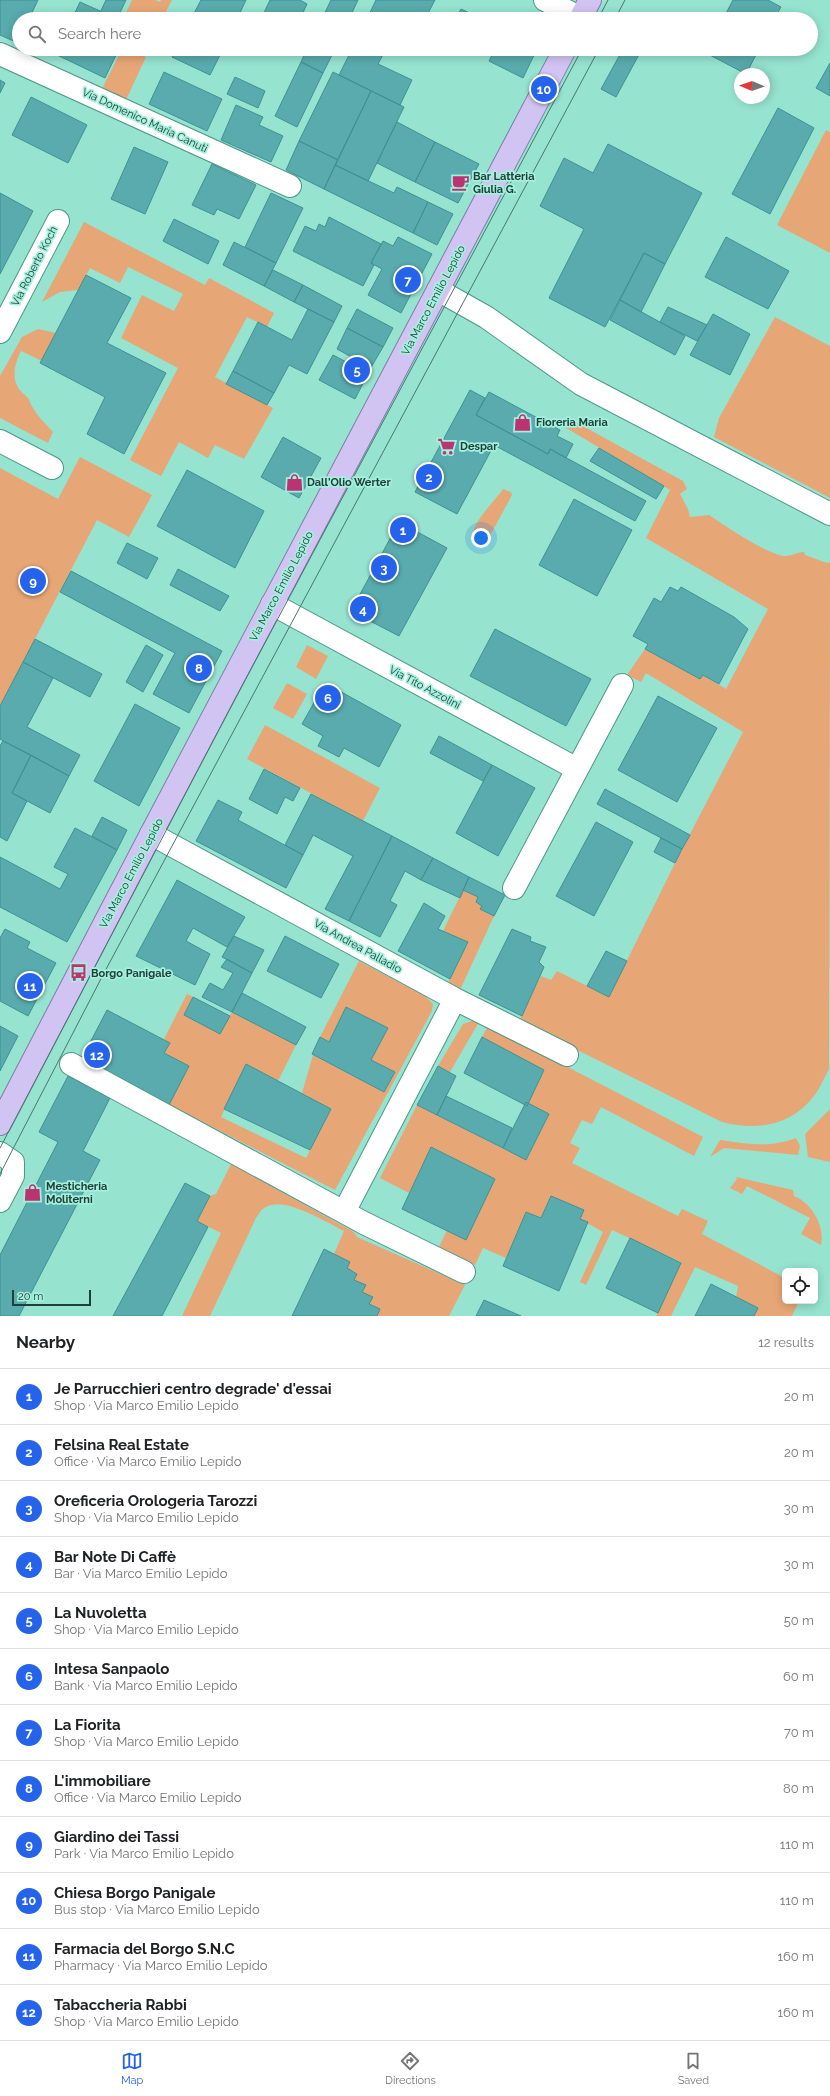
<!DOCTYPE html>
<meta charset="utf-8">
<style>
:root{--surface:#fff;--page:#f2f2f2;--text:#202124;--muted:#757577;--line:#e0e0e0;--accent:#2563eb}
body{margin:0;font-family:Raleway,sans-serif;background:var(--page);color:var(--text)}
.controls{position:absolute;right:12px;bottom:12px;display:grid;overflow:hidden;border-radius:6px;box-shadow:0 2px 10px #0003}
.controls button{width:36px;height:36px;display:grid;place-items:center;padding:0;border:0;border-bottom:1px solid var(--line);background:var(--surface);color:var(--text);font:20px sans-serif}
.compass{position:absolute;left:734px;top:68px;width:36px;height:36px;border-radius:50%;background:var(--surface);box-shadow:0 2px 10px #0003;rotate:272deg}
.scale{position:absolute;left:12px;bottom:10px;width:79px;box-sizing:border-box;padding-left:4px;border:2px solid #203f38;border-top:0;font-size:11px;line-height:14px;white-space:nowrap;color:#203f38;-webkit-text-stroke:3px #a3f0dd;paint-order:stroke}
.you{position:absolute;left:481px;top:538px;width:14px;height:14px;margin:-10px;border:3px solid #fff;border-radius:50%;background:#1a73e8;box-shadow:0 0 0 6px #1a73e833}
.badge{display:grid;place-items:center;width:26px;height:26px;border-radius:50%;background:var(--accent);color:#fff;font-size:13px;font-weight:700}
.pin{position:absolute;translate:-50% -50%;border:2px solid #fff;box-shadow:0 1px 4px #0006}
.list{margin:0;padding:0;list-style:none}
h2{display:flex;justify-content:space-between;align-items:center;height:52px;margin:0;padding:0 16px;font-size:17px}
h2 small{font-size:13px;font-weight:400;color:var(--muted)}
.list li{display:grid;grid-template-columns:26px 1fr auto;gap:12px;align-items:center;box-sizing:border-box;height:56px;padding:0 16px;border-top:1px solid var(--line)}
.list b{display:block;font-size:15px;white-space:nowrap}
.list p{margin:0;font-size:13px;white-space:nowrap;color:var(--muted)}
.list em{font-size:13px;font-style:normal;color:var(--muted)}
.icon{flex:none;width:22px;height:22px;fill:none;stroke:currentColor;stroke-width:2;stroke-linecap:round;stroke-linejoin:round}
.map{position:relative;flex:none;width:830px;height:1316px;overflow:hidden}
.search{position:absolute;background:var(--surface);box-shadow:0 2px 10px #0003;left:12px;right:12px;top:12px;height:44px;display:flex;align-items:center;gap:10px;box-sizing:border-box;padding:0 14px;border-radius:22px;color:var(--muted);font-size:15px}
.sheet{height:724px;background:var(--surface)}
nav{display:flex;justify-content:space-around;align-items:center;box-sizing:border-box;height:56px;border-top:1px solid var(--line);background:var(--surface);font-size:11px;color:var(--muted)}
nav a{display:grid;justify-items:center;gap:2px}
nav .on{color:var(--accent)}
.map>svg:first-child{display:block}
.green{fill:#e7a676}
.building{fill:#59abad;stroke:#3e9293}
.lines{fill:none;stroke-linecap:round;stroke-linejoin:round}
.minor-casing{stroke:#4c9887;stroke-width:24}
.major-casing{stroke:#807cac;stroke-width:24}
.minor{stroke:#fff;stroke-width:22}
.major{stroke:#d2c4f2;stroke-width:22}
.tram{stroke:#48776c;stroke-width:1}
.labels{text-anchor:middle;stroke-width:3.5;stroke-linejoin:round;paint-order:stroke}
.street-label{font-size:11px;fill:#203f38;stroke:#a3f0dd}
.poi-label{font-size:11px;font-weight:bold;fill:#203f38;stroke:#a3f0dd;text-anchor:start}
</style>
<div class="map">
<svg width="830" height="1316" viewBox="0 0 830 1316">
<rect width="100%" height="100%" fill="#96e3d0"/>
<!-- green -->
<path class="green" d="M132,0H155L160,2L161,0H172L162,19H123Z
M122,49H147L144,56L146,57L126,100L102,89Z
M826,130L830,132V253L777,225Z
M84,222L205,285L209,278L274,313L267,327L247,317L215,377L273,408L244,459L215,445L208,458L179,442L161,476L130,460L178,368L121,338L142,295L174,311L183,294L128,267L120,283L90,268L78,290L60,292L42,302Z
M775,317L830,346V498L714,437L719,418Z
M38,329L56,333L42,361L21,351C15,362 11,378 19,389C21,393 28,396 29,400C34,413 44,422 53,432L48,443L0,418V376L22,337Z
M568,418L683,481L687,489L680,494L688,509L690,517L709,515C724,525 769,556 786,556C792,556 797,552 804,552L805,555L827,563L830,562L829,1069C824,1078 820,1088 814,1096C791,1126 757,1131 722,1122L519,1021L541,976L551,980L557,971L609,997L675,863L743,732L646,673L641,682L627,675L645,649L700,679L703,675L726,689L768,609L646,538L670,490L563,426Z
M80,457L152,495L129,537L97,520L0,706V468L58,499Z
M503,489L511,492L512,495L485,545C481,542 474,539 473,534C471,525 497,498 503,489Z
M307,645L328,656L316,679L296,667Z
M287,683L307,694L293,719L273,708Z
M265,725L380,788L363,821L247,759Z
M463,890L478,897L476,902L482,906L480,909L494,916L460,990L448,983L468,943L443,931Z
M359,961L425,996L433,1004L432,1011L335,1190L169,1105L189,1066L164,1053L170,1043L164,1039L187,994L193,997L184,1015L220,1034L232,1012L296,1045L278,1081L246,1064L221,1117L306,1158L331,1109L302,1093L313,1055L384,1092L395,1073L371,1060L388,1028L346,1008L329,1042L320,1037Z
M475,1020L479,1022L450,1072L438,1066L463,1024Z
M488,1026L703,1137L694,1156L601,1107L592,1124L582,1120L570,1143L580,1148L572,1163L678,1216L682,1209L708,1221L702,1234L785,1278V1301H799L792,1316H754L758,1308L736,1297L738,1286L695,1267L671,1316H656L681,1262L612,1230L586,1285L580,1282L603,1232L580,1219L584,1210L551,1196L541,1218L526,1212L506,1258L483,1248L475,1265L439,1247L447,1230L466,1240L495,1179L432,1147L409,1193L380,1178L417,1105L526,1160L549,1114L528,1103L544,1070L482,1037Z
M829,1110L830,1111V1162L808,1157L805,1134Z
M796,1138L800,1146L798,1155L724,1148L710,1157L720,1140C748,1144 770,1148 796,1138Z
M231,1164L354,1232L357,1237L465,1285L449,1316H377L380,1309L369,1304L373,1297L362,1292L366,1285L354,1280L357,1273L347,1268L350,1262L334,1254L344,1231C326,1222 284,1196 266,1207C261,1209 259,1214 256,1218L210,1316H182L221,1233L197,1221L210,1196L216,1194Z
M736,1177L793,1190L794,1196C812,1203 825,1226 821,1245L801,1234L810,1218L747,1186L742,1194L730,1188L737,1179Z"/>
<!-- building -->
<path class="building" d="M0,0H38L29,19H19L18,43L0,35Z
M106,0H126L117,19H97Z
M201,0H246L237,19H191Z
M270,0H300L307,4L300,19H261Z
M331,0H358L349,19H322Z
M376,0H435L425,19H367Z
M733,0H768L781,7L774,19H723Z
M80,2L100,11L97,19H72Z
M461,9L482,19H456Z
M512,15L520,19H510Z
M58,49H119L105,78L55,54Z
M176,49H223L210,75L172,57Z
M307,49H335L323,73L301,62Z
M352,49H386L378,64L412,80L400,105L339,75Z
M495,49H537L523,78L489,61Z
M623,49H642L616,97L601,89Z
M708,49H759L746,74L706,53Z
M301,62L323,73L297,127L275,116Z
M830,63V96L816,88Z
M164,72L222,99L207,131L149,104Z
M333,72L371,91L338,160L299,141Z
M235,77L265,91L258,108L227,94Z
M0,80L5,83L0,93Z
M371,91L404,107L368,181L335,165Z
M31,97L87,125L68,163L12,135Z
M236,105L263,117L259,125L283,136L271,162L221,140Z
M778,108L814,128L770,214L732,194Z
M397,122L435,142L415,182L377,163Z
M299,141L338,160L324,189L286,170Z
M435,142L479,164L458,203L415,182Z
M608,144L702,193L665,264L644,253L605,327L549,298L584,229L540,206L564,158L593,173Z
M134,147L168,162L145,214L111,199Z
M212,164L256,185L239,219L217,209L214,215L192,205Z
M335,165L394,193L397,187L428,202L413,233L324,189Z
M0,193L33,211L0,274Z
M271,193L303,208L276,263L245,247Z
M428,202L453,214L437,245L413,233Z
M329,217L381,244L371,263L374,265L363,286L293,251L305,226L316,231L319,224L325,227Z
M174,219L219,241L208,264L163,241Z
M398,237L432,254L401,313L368,295L382,269L371,263L383,241L393,246Z
M726,237L789,271L768,309L705,277Z
M234,242L276,263L264,286L223,265Z
M644,253L665,264L641,312L620,300Z
M273,270L303,285L294,302L264,286Z
M86,275L131,298L107,343L166,373L124,454L87,434L105,397L40,363Z
M303,285L342,306L334,322L294,302Z
M620,300L685,336L675,355L610,320Z
M668,307L707,325L697,341L660,322Z
M308,309L334,322L307,374L289,365L274,393L233,371L258,322L292,340Z
M357,309L393,328L383,347L347,328Z
M713,314L750,334L730,375L690,355Z
M347,328L383,347L373,364L359,357L357,360L337,349Z
M333,355L354,366L359,357L373,364L355,399L319,380Z
M233,371L274,393L267,405L226,384Z
M470,390L485,398L476,415L548,454L550,449L646,501L635,521L494,445L457,514L415,492Z
M489,392L560,430L557,436L573,444L566,458L550,449L548,454L476,415Z
M283,437L321,458L299,498L261,477Z
M599,448L664,486L656,499L590,461Z
M187,470L264,511L235,568L157,526Z
M574,499L632,530L597,596L539,565Z
M399,522L447,548L399,636L351,611Z
M127,543L158,558L147,579L117,563Z
M178,569L229,596L220,611L170,585Z
M71,571L222,651L189,713L153,694L175,653L60,592Z
M670,587L678,591L681,587L734,617L748,629L719,684L703,675L700,679L645,649L648,644L633,636L654,598L661,602Z
M495,629L591,679L566,726L470,676Z
M35,639L102,674L90,697L23,662Z
M146,645L163,655L143,692L126,682Z
M23,662L53,678L27,727L80,755L69,776L0,739V706Z
M325,683L401,725L379,767L344,748L339,757L318,746L323,736L302,724Z
M658,696L717,728L677,802L618,770Z
M135,704L180,728L139,806L94,781Z
M439,736L492,765L483,781L430,753Z
M3,741L31,755L12,793L27,801L7,841L0,837V746Z
M31,755L69,776L50,813L12,793Z
M492,765L535,788L498,856L456,833Z
M264,769L300,788L293,801L285,797L277,814L249,799Z
M605,789L690,835L682,849L597,804Z
M311,794L392,836L349,921L325,909L353,856L313,835L303,855L285,845Z
M218,800L242,812L238,820L303,855L286,888L196,841Z
M102,817L127,830L117,850L92,836Z
M596,822L633,842L594,916L556,896Z
M75,828L117,850L67,942L0,907V857L60,889L68,874L54,867Z
M392,836L433,858L421,880L405,871L390,901L397,905L380,937L349,921Z
M661,838L682,849L675,863L654,852Z
M433,858L469,877L460,898L421,880Z
M469,877L505,895L494,916L480,909L482,906L476,902L478,897L463,890Z
M177,880L245,917L227,947L193,928L186,941L210,954L195,985L136,956Z
M424,903L445,916L438,929L468,942L450,979L398,951Z
M5,929L30,942L27,948L56,963L28,1016L0,1001V938Z
M512,929L531,937L530,941L546,947L539,962L544,967L522,1016L479,995Z
M234,936L264,950L252,973L222,957Z
M285,936L339,964L321,998L267,971Z
M606,951L627,961L609,997L587,986Z
M227,959L252,973L232,1012L202,997L210,983L223,990L233,973L221,967Z
M242,993L306,1027L296,1045L232,1012Z
M193,997L230,1016L220,1034L184,1015Z
M346,1007L388,1028L371,1060L395,1072L384,1092L312,1054L320,1037L329,1042Z
M107,1010L170,1043L164,1053L189,1066L169,1105L81,1060Z
M0,1026L18,1036L0,1071Z
M482,1037L544,1070L527,1106L464,1073Z
M246,1064L331,1109L310,1150L224,1109Z
M438,1066L456,1076L437,1115L417,1105Z
M68,1076L110,1098L83,1151L100,1160L19,1316H0V1255L58,1142L39,1132Z
M446,1096L512,1128L503,1148L437,1115Z
M526,1102L549,1114L526,1160L503,1148Z
M431,1147L495,1179L466,1240L402,1209Z
M185,1183L210,1196L197,1221L208,1227L162,1316H113Z
M551,1196L584,1210L580,1219L588,1222L559,1291L503,1266L526,1212L541,1218Z
M630,1238L681,1263L658,1313L606,1288Z
M324,1249L350,1262L347,1268L357,1274L354,1280L366,1285L362,1292L373,1297L369,1304L380,1309L377,1316H292Z
M711,1284L758,1308L754,1316H695Z
M484,1300L521,1316H476Z"/>
<g class="lines">
<defs>
<path id="minor" d="M545,0L581,18
M0,54L290,186
M438,290L486,317L581,384L830,514
M0,332L58,221
M0,441L52,468
M272,604L577,769
M151,834L455,999L567,1055
M514,888L622,685
M71,1064L364,1223L464,1272
M0,1153L13,1162V1176L0,1201
M344,1212L455,999"/>
<path id="major" d="M580,19L590,0
M0,1124L151,834L565,49"/>
</defs>
<!-- minor casing -->
<use href="#minor" class="minor-casing"/>
<!-- major casing -->
<use href="#major" class="major-casing"/>
<!-- minor -->
<use href="#minor" class="minor"/>
<!-- major -->
<use href="#major" class="major"/>
<!-- tram -->
<path class="tram" d="M598,19L608,0
M615,19L625,0
M0,1148L236,697L582,49
M0,1174L104,973L599,49"/>
</g>
<!-- icons -->
<defs>
<symbol id="cafe-bare" viewBox="-9 -9 18 18"><path d="M-5.5-4.5H6V0H3Q3 3.5 0 3.5H-2.5Q-5.5 3.5-5.5 0ZM3-3.2v2h1.7v-2ZM-6 4.5H4V6H-6Z" fill="#bb3371" stroke="#a3f0dd" stroke-width="2.5" paint-order="stroke"/></symbol>
<symbol id="shop-bare" viewBox="-9 -9 18 18"><path d="M-5-2.5h2.3a2.7 3.5 0 0 1 5.4 0H5L5.5 6h-11ZM-1.5-2.5h3a1.5 2.3 0 0 0-3 0Z" fill="#bb3371" stroke="#a3f0dd" stroke-width="2.5" paint-order="stroke"/></symbol>
<symbol id="supermarket-bare" viewBox="-9 -9 18 18"><path d="M-6-5.5h2.5l.6 2H6L4.5 2H-2.5L-4.4-4H-6ZM-1.5 3.2a1.3 1.3 0 1 0 .1 0ZM3 3.2a1.3 1.3 0 1 0 .1 0Z" fill="#bb3371" stroke="#a3f0dd" stroke-width="2.5" paint-order="stroke"/></symbol>
<symbol id="bus-bare" viewBox="-9 -9 18 18"><path d="M-5-6H5V4H4V6H2V4H-2V6H-4V4H-5ZM-3.5-4V0h7V-4ZM-3.5 1.2v1.5H-2V1.2ZM2 1.2v1.5H3.5V1.2Z" fill="#bb3371" stroke="#a3f0dd" stroke-width="2.5" paint-order="stroke"/></symbol>
</defs>
<g fill-rule="evenodd">
<use href="#cafe-bare" x="448" y="170" width="25" height="25"/>
<use href="#shop-bare" x="510" y="410" width="25" height="25"/>
<use href="#supermarket-bare" x="434" y="434" width="25" height="25"/>
<use href="#shop-bare" x="282" y="470" width="25" height="25"/>
<use href="#bus-bare" x="66" y="960" width="25" height="25"/>
<use href="#shop-bare" x="20" y="1180" width="25" height="25"/>
</g>
<g class="labels">
<!-- street labels -->
<g class="street-label">
<text transform="translate(145 120) rotate(25)" y="4">Via Domenico Maria Canuti</text>
<text transform="translate(34 266) rotate(-63)" y="4">Via Roberto Koch</text>
<text transform="translate(433 300) rotate(-62)" y="4">Via Marco Emilio Lepido</text>
<text transform="translate(281 586) rotate(-62)" y="4">Via Marco Emilio Lepido</text>
<text transform="translate(425 687) rotate(28)" y="4">Via Tito Azzolini</text>
<text transform="translate(131 873) rotate(-62)" y="4">Via Marco Emilio Lepido</text>
<text transform="translate(358 946) rotate(29)" y="4">Via Andrea Palladio</text>
</g>
<!-- poi labels -->
<g class="poi-label">
<text x="473" y="180">Bar Latteria<tspan x="473" dy="13">Giulia G.</tspan></text>
<text x="536" y="426">Fioreria Maria</text>
<text x="460" y="450">Despar</text>
<text x="307" y="486">Dall'Olio Werter</text>
<text x="91" y="977">Borgo Panigale</text>
<text x="46" y="1190">Mesticheria<tspan x="46" dy="13">Moliterni</tspan></text>
</g>
</g>
</svg>
<div class="controls">
<button><svg class="icon" aria-label="locate" viewBox="0 0 24 24"><circle cx="12" cy="12" r="6"/><path d="M12 2v4M12 18v4M2 12h4M18 12h4"/></svg></button>
</div>
<svg class="compass" viewBox="-18 -18 36 36"><path d="M0-13l5 13h-10z" fill="#e53935"/><path d="M0 13l5-13h-10z" fill="#757577"/></svg>
<div class="scale">20 m</div>
<div class="you"></div>
<div class="pin badge" style="left:403px;top:530px">1</div>
<div class="pin badge" style="left:429px;top:477px">2</div>
<div class="pin badge" style="left:384px;top:568px">3</div>
<div class="pin badge" style="left:363px;top:609px">4</div>
<div class="pin badge" style="left:357px;top:370px">5</div>
<div class="pin badge" style="left:328px;top:698px">6</div>
<div class="pin badge" style="left:408px;top:280px">7</div>
<div class="pin badge" style="left:199px;top:668px">8</div>
<div class="pin badge" style="left:33px;top:581px">9</div>
<div class="pin badge" style="left:544px;top:89px">10</div>
<div class="pin badge" style="left:30px;top:986px">11</div>
<div class="pin badge" style="left:97px;top:1055px">12</div>
<div class="search"><svg class="icon" aria-label="search" viewBox="0 0 24 24"><circle cx="10" cy="10" r="6"/><path d="M15 15l6 6"/></svg>Search here</div>
</div>
<section class="sheet">
<h2>Nearby<small>12 results</small></h2>
<ul class="list">
<li><span class="badge">1</span><div><b>Je Parrucchieri centro degrade' d'essai</b><p>Shop · Via Marco Emilio Lepido</p></div><em>20 m</em></li>
<li><span class="badge">2</span><div><b>Felsina Real Estate</b><p>Office · Via Marco Emilio Lepido</p></div><em>20 m</em></li>
<li><span class="badge">3</span><div><b>Oreficeria Orologeria Tarozzi</b><p>Shop · Via Marco Emilio Lepido</p></div><em>30 m</em></li>
<li><span class="badge">4</span><div><b>Bar Note Di Caffè</b><p>Bar · Via Marco Emilio Lepido</p></div><em>30 m</em></li>
<li><span class="badge">5</span><div><b>La Nuvoletta</b><p>Shop · Via Marco Emilio Lepido</p></div><em>50 m</em></li>
<li><span class="badge">6</span><div><b>Intesa Sanpaolo</b><p>Bank · Via Marco Emilio Lepido</p></div><em>60 m</em></li>
<li><span class="badge">7</span><div><b>La Fiorita</b><p>Shop · Via Marco Emilio Lepido</p></div><em>70 m</em></li>
<li><span class="badge">8</span><div><b>L'immobiliare</b><p>Office · Via Marco Emilio Lepido</p></div><em>80 m</em></li>
<li><span class="badge">9</span><div><b>Giardino dei Tassi</b><p>Park · Via Marco Emilio Lepido</p></div><em>110 m</em></li>
<li><span class="badge">10</span><div><b>Chiesa Borgo Panigale</b><p>Bus stop · Via Marco Emilio Lepido</p></div><em>110 m</em></li>
<li><span class="badge">11</span><div><b>Farmacia del Borgo S.N.C</b><p>Pharmacy · Via Marco Emilio Lepido</p></div><em>160 m</em></li>
<li><span class="badge">12</span><div><b>Tabaccheria Rabbi</b><p>Shop · Via Marco Emilio Lepido</p></div><em>160 m</em></li>
</ul>
</section>
<nav>
<a class="on"><svg class="icon" aria-label="map" viewBox="0 0 24 24"><path d="M3 6l6-2 6 2 6-2v14l-6 2-6-2-6 2zM9 4v14M15 6v14"/></svg>Map</a>
<a><svg class="icon" aria-label="directions" viewBox="0 0 24 24"><path d="M12 3l9 9-9 9-9-9zM9 14v-3h6M13 9l2 2-2 2"/></svg>Directions</a>
<a><svg class="icon" aria-label="saved" viewBox="0 0 24 24"><path d="M7 4h10v16l-5-4-5 4z"/></svg>Saved</a>
</nav>
